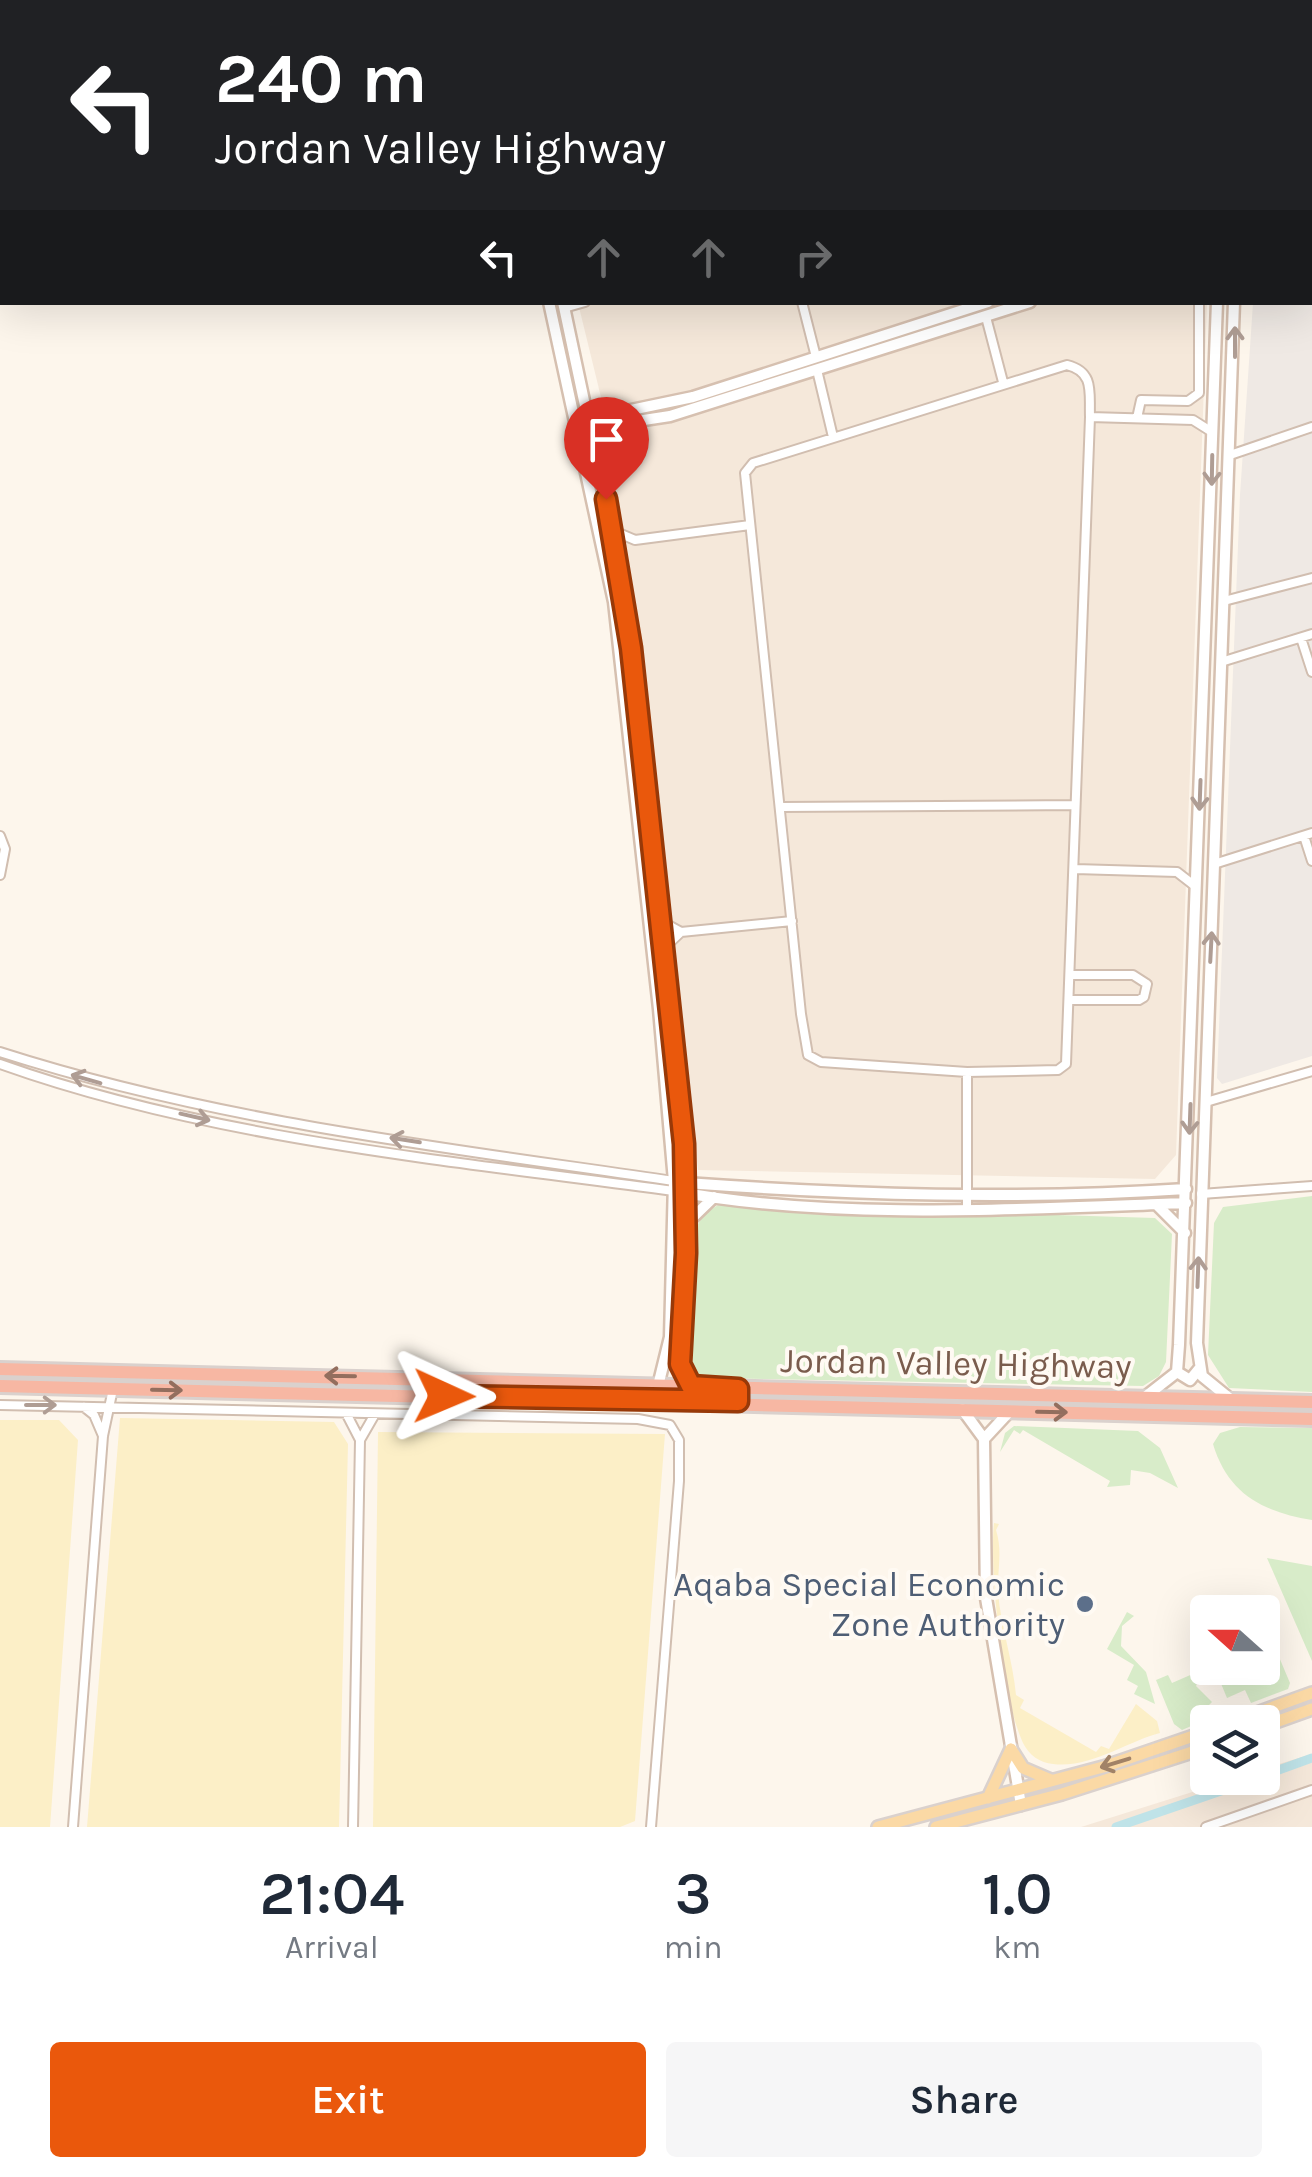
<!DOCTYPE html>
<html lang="en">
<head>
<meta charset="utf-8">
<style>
	:root { --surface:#fff; --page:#f6f6f7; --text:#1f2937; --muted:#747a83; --accent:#ea580c }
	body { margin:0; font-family:Karla,sans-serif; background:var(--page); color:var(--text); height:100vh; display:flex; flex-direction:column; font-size:38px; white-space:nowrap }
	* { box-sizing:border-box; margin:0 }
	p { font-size:32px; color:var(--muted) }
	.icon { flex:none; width:55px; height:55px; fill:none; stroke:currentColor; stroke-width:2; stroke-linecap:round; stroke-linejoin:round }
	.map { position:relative; height:1827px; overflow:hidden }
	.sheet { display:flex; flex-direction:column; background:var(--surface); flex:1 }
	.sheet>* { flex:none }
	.top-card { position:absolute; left:0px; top:0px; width:1312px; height:305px; box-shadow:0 10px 40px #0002; background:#202124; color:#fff; overflow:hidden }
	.needle { width:65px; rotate:291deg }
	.buttons { position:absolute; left:1190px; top:1595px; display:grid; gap:20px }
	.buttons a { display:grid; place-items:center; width:90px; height:90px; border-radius:10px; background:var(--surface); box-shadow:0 10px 40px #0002; font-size:50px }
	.pin { position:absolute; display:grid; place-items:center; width:85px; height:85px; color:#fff; margin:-102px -42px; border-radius:50% 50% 50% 0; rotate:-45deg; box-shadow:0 0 10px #0007 }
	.pin .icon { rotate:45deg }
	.me { position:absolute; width:110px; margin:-55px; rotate:91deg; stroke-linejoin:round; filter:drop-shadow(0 0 8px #0008) }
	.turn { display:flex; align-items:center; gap:35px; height:210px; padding:0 50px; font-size:45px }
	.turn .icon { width:130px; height:130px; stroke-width:2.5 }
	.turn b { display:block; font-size:70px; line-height:85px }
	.lanes { display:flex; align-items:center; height:95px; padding:0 50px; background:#0003; justify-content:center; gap:50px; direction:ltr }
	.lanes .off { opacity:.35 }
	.eta { display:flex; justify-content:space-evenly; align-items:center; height:170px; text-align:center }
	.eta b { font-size:60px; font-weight:600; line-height:70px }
	.primary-button { display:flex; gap:20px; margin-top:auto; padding:20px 50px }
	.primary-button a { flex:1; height:115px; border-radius:10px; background:var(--accent); color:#fff; font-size:40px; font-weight:600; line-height:115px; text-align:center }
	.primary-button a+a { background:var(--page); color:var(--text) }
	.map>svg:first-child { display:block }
	.residential { fill:#f5e8da }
	.industrial { fill:#efe9e4 }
	.green { fill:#d8ecc9 }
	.sand { fill:#fcefc7 }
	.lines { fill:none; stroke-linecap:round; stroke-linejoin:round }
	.canal { stroke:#bfe3e8; stroke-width:9 }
	.street-casing { stroke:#d1beb0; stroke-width:12 }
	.secondary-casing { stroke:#d6c0b0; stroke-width:15 }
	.primary-casing { stroke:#dad1cd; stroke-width:16 }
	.highway-casing { stroke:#dad1cd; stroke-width:18 }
	.street { stroke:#fff; stroke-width:8 }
	.secondary { stroke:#fff; stroke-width:10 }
	.primary { stroke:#fbd9a5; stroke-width:11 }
	.highway { stroke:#f7b7a3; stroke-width:12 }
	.oneway { stroke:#af9d94 }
	.oneway2 { stroke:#936e5e }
	.oneway3 { stroke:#a18267 }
	.route-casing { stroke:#983908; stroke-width:25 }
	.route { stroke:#ea580c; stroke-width:18 }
	.service-dot { fill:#5c6f8a; stroke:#fffaf3; stroke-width:4 }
	.labels { text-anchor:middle; stroke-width:8; stroke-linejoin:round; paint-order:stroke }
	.street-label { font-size:35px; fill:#7a5c4d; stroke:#fffaf3 }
	.service-label { font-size:35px; fill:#4e5e75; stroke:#fffaf3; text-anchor:end }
</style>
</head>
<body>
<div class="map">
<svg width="1312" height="1827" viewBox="0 0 1312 1827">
	<rect width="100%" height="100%" fill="#fdf6ec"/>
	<!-- residential -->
	<path class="residential" d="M506,0H1127L1128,2H507Z
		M578,303H1207L1176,1155L1155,1179L698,1170L609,430Z
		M1312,1754V1827H1081L1237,1778H1262L1263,1769Z"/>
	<!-- industrial -->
	<path class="industrial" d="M1312,220V1056L1222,1084L1217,1078L1240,495L1253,303L1310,302Z"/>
	<!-- green -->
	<path class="green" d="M1312,1196V1392L1229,1388L1208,1355L1214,1223L1223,1207Z
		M718,1205L1155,1218L1172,1234L1166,1362L1159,1376L1143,1386L707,1378L692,1372L695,1229L704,1214Z
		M1014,1426L1138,1431L1160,1448L1178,1488L1150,1473L1131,1470L1130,1485L1107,1487L1110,1481L1023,1430L1020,1434L1014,1430L1000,1452L1005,1433Z
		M1240,1427L1312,1428V1520C1263,1512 1228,1494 1213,1444L1220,1433Z
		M1267,1558L1312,1566V1661Z
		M1127,1612L1134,1616L1122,1626L1121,1646L1146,1672L1155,1704L1134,1694L1138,1686L1127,1680L1134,1665L1107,1649Z
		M1279,1657L1290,1683L1288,1689L1251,1703L1245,1690L1227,1698L1217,1674L1225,1671L1230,1679Z
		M1204,1669L1196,1686L1212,1702L1206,1708L1210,1718L1182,1730L1174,1724L1156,1680L1168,1675L1172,1683Z"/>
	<!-- sand -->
	<path class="sand" d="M120,1418L334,1422L348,1444L339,1827H87Z
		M0,1420H59L78,1440L50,1827H0Z
		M378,1432L665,1434L635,1821L620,1827H373Z
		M994,1523L999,1524L996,1530C1003,1552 997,1570 998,1593C1001,1627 1013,1661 1016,1695L1024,1700L1020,1708L1096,1752L1101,1746L1109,1749L1136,1704L1157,1721L1160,1733C1130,1740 1090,1769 1053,1764C1040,1763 1029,1755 1023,1743C1003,1701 989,1570 994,1523Z"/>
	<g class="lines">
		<!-- canal -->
		<path class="canal" d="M1262,1776L1312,1758
			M1116,1827L1259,1778"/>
		<defs>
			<path id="street" d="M761,0V2
				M1006,0V2
				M861,2L871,0
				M802,302L816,357
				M564,308L585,302
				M986,317L1003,382
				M1067,365C1095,372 1089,393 1090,417L1066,1064L1058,1070L967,1072L821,1062L808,1055L801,1014L745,473L753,463Z
				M817,370L833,437
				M1090,417L1193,420L1212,432
				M1137,418L1141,400L1188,401L1199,393V302
				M1230,455L1312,427
				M614,531L635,540L750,525
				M1224,601L1312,578
				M1301,638L1312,672
				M1221,662L1312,634
				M781,807L1075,805
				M0,836L5,849L0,875
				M1304,836L1312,861
				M1214,864L1312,833
				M1075,869L1177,872L1195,886
				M661,921L681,932L792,921
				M664,948L681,932
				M1070,1000H1139L1144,997L1147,984L1133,975H1071
				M0,1052C218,1122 449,1148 674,1181
				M0,1064C209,1139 454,1161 674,1191
				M967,1072V1209
				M1206,1102L1312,1071
				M1201,1194L1312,1186
				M0,1405L638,1419L670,1425L679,1440V1481L651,1827
				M84,1407L94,1415L103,1436
				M346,1413L360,1440L353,1827
				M360,1440L375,1414
				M73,1827L103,1436L113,1389
				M1206,1827L1312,1790"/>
			<path id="secondary" d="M483,0V2
				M496,0V2
				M1136,0L1137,2
				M1152,0V2
				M1310,202L1312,201
				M1310,212L1312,211
				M549,302L614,602L659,1009L674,1181L670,1337L658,1386
				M563,302L624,589L686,1183C854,1195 1018,1200 1186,1189
				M580,414L626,411L693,397L988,302
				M585,429L670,416L1030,302
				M598,459L616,426
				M686,1187L680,1365L691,1386
				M674,1191C832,1221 1025,1209 1186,1203
				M1157,1205L1185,1233
				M686,1224L714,1197
				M1177,1372L1190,1380L1199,1369
				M1145,1397L1177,1372L1179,1345L1217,302
				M1229,1398L1202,1376L1197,1343L1234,302
				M962,1409L984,1439L986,1598L1021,1805
				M984,1439L1010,1411"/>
			<path id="primary" d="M1232,1722L1312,1693
				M1262,1727L1312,1709
				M1011,1749L1023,1768L1051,1780
				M988,1798L1011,1749
				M878,1827L1103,1767L1208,1731
				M936,1827L1062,1794L1208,1747"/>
			<path id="highway" d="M0,1369L1312,1402
				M0,1386L1312,1419"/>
		</defs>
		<!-- street casing -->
		<use href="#street" class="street-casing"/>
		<!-- secondary casing -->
		<use href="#secondary" class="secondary-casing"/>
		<!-- primary casing -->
		<use href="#primary" class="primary-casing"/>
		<!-- highway casing -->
		<use href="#highway" class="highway-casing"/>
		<!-- street -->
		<use href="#street" class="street"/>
		<!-- secondary -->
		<use href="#secondary" class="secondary"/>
		<!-- primary -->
		<use href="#primary" class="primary"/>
		<!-- highway -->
		<use href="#highway" class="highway"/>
	</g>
	<!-- one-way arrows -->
	<defs><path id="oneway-shaft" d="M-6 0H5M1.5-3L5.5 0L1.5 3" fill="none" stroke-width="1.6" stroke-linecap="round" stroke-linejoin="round" transform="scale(2.5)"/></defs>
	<g class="oneway">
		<use href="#oneway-shaft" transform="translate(1235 342) rotate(-90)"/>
		<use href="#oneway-shaft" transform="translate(1212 470) rotate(91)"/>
		<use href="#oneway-shaft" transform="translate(1200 795) rotate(92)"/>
		<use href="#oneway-shaft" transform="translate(1211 947) rotate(-87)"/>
		<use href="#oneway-shaft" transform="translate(86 1079) rotate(-164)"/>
		<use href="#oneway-shaft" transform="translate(195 1117) rotate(13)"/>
		<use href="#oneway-shaft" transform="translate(1190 1119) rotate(92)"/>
		<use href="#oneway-shaft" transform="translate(405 1140) rotate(-171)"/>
		<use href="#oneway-shaft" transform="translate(1198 1272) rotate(-88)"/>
		<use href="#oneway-shaft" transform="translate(41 1405)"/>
	</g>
	<g class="oneway2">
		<use href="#oneway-shaft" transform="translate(340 1376) rotate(-179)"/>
		<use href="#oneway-shaft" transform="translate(167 1390) rotate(1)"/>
		<use href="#oneway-shaft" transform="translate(1052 1412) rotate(1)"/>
	</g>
	<use class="oneway3" href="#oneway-shaft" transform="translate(1115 1763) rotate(163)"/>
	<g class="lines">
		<defs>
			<path id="route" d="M444,1396L738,1401V1389L691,1386L680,1364L686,1253L684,1144L631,648L606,499"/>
		</defs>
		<!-- route casing -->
		<use href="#route" class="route-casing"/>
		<!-- route -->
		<use href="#route" class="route"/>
	</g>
	<!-- markers -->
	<circle class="service-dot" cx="1085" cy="1604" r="10"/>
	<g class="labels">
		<!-- street labels -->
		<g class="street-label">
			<text transform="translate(956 1363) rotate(1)" y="12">Jordan Valley Highway</text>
		</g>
		<!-- service labels -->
		<g class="service-label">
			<text x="1065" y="1596">Aqaba Special Economic<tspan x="1065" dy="40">Zone Authority</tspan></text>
		</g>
	</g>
</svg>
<div class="buttons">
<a><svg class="needle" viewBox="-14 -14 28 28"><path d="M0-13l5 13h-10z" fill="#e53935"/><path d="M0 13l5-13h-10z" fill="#747a83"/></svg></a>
<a><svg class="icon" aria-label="layers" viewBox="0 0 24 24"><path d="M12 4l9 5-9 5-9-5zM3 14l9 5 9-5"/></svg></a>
</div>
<div class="pin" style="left:606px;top:499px;background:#d93025"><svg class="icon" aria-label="arrive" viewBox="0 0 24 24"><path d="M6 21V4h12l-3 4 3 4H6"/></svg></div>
<svg class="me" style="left:444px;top:1396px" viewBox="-20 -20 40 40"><path d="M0-17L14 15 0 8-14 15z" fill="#ea580c" stroke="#fff" stroke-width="4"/></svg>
<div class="top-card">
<div class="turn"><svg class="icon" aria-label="left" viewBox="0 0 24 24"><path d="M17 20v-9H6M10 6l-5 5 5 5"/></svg><div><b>240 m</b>Jordan Valley Highway</div></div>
<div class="lanes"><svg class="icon" aria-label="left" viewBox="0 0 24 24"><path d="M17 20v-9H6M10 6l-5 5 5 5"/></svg><svg class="icon off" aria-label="ahead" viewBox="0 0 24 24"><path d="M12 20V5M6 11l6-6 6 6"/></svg><svg class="icon off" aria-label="ahead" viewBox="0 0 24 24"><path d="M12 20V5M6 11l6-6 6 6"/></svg><svg class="icon off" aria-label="right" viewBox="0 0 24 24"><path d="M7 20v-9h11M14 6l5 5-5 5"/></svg></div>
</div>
</div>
<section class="sheet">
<div class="eta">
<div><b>21:04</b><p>Arrival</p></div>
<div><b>3</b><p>min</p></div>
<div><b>1.0</b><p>km</p></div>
</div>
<div class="primary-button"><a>Exit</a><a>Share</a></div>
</section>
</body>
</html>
